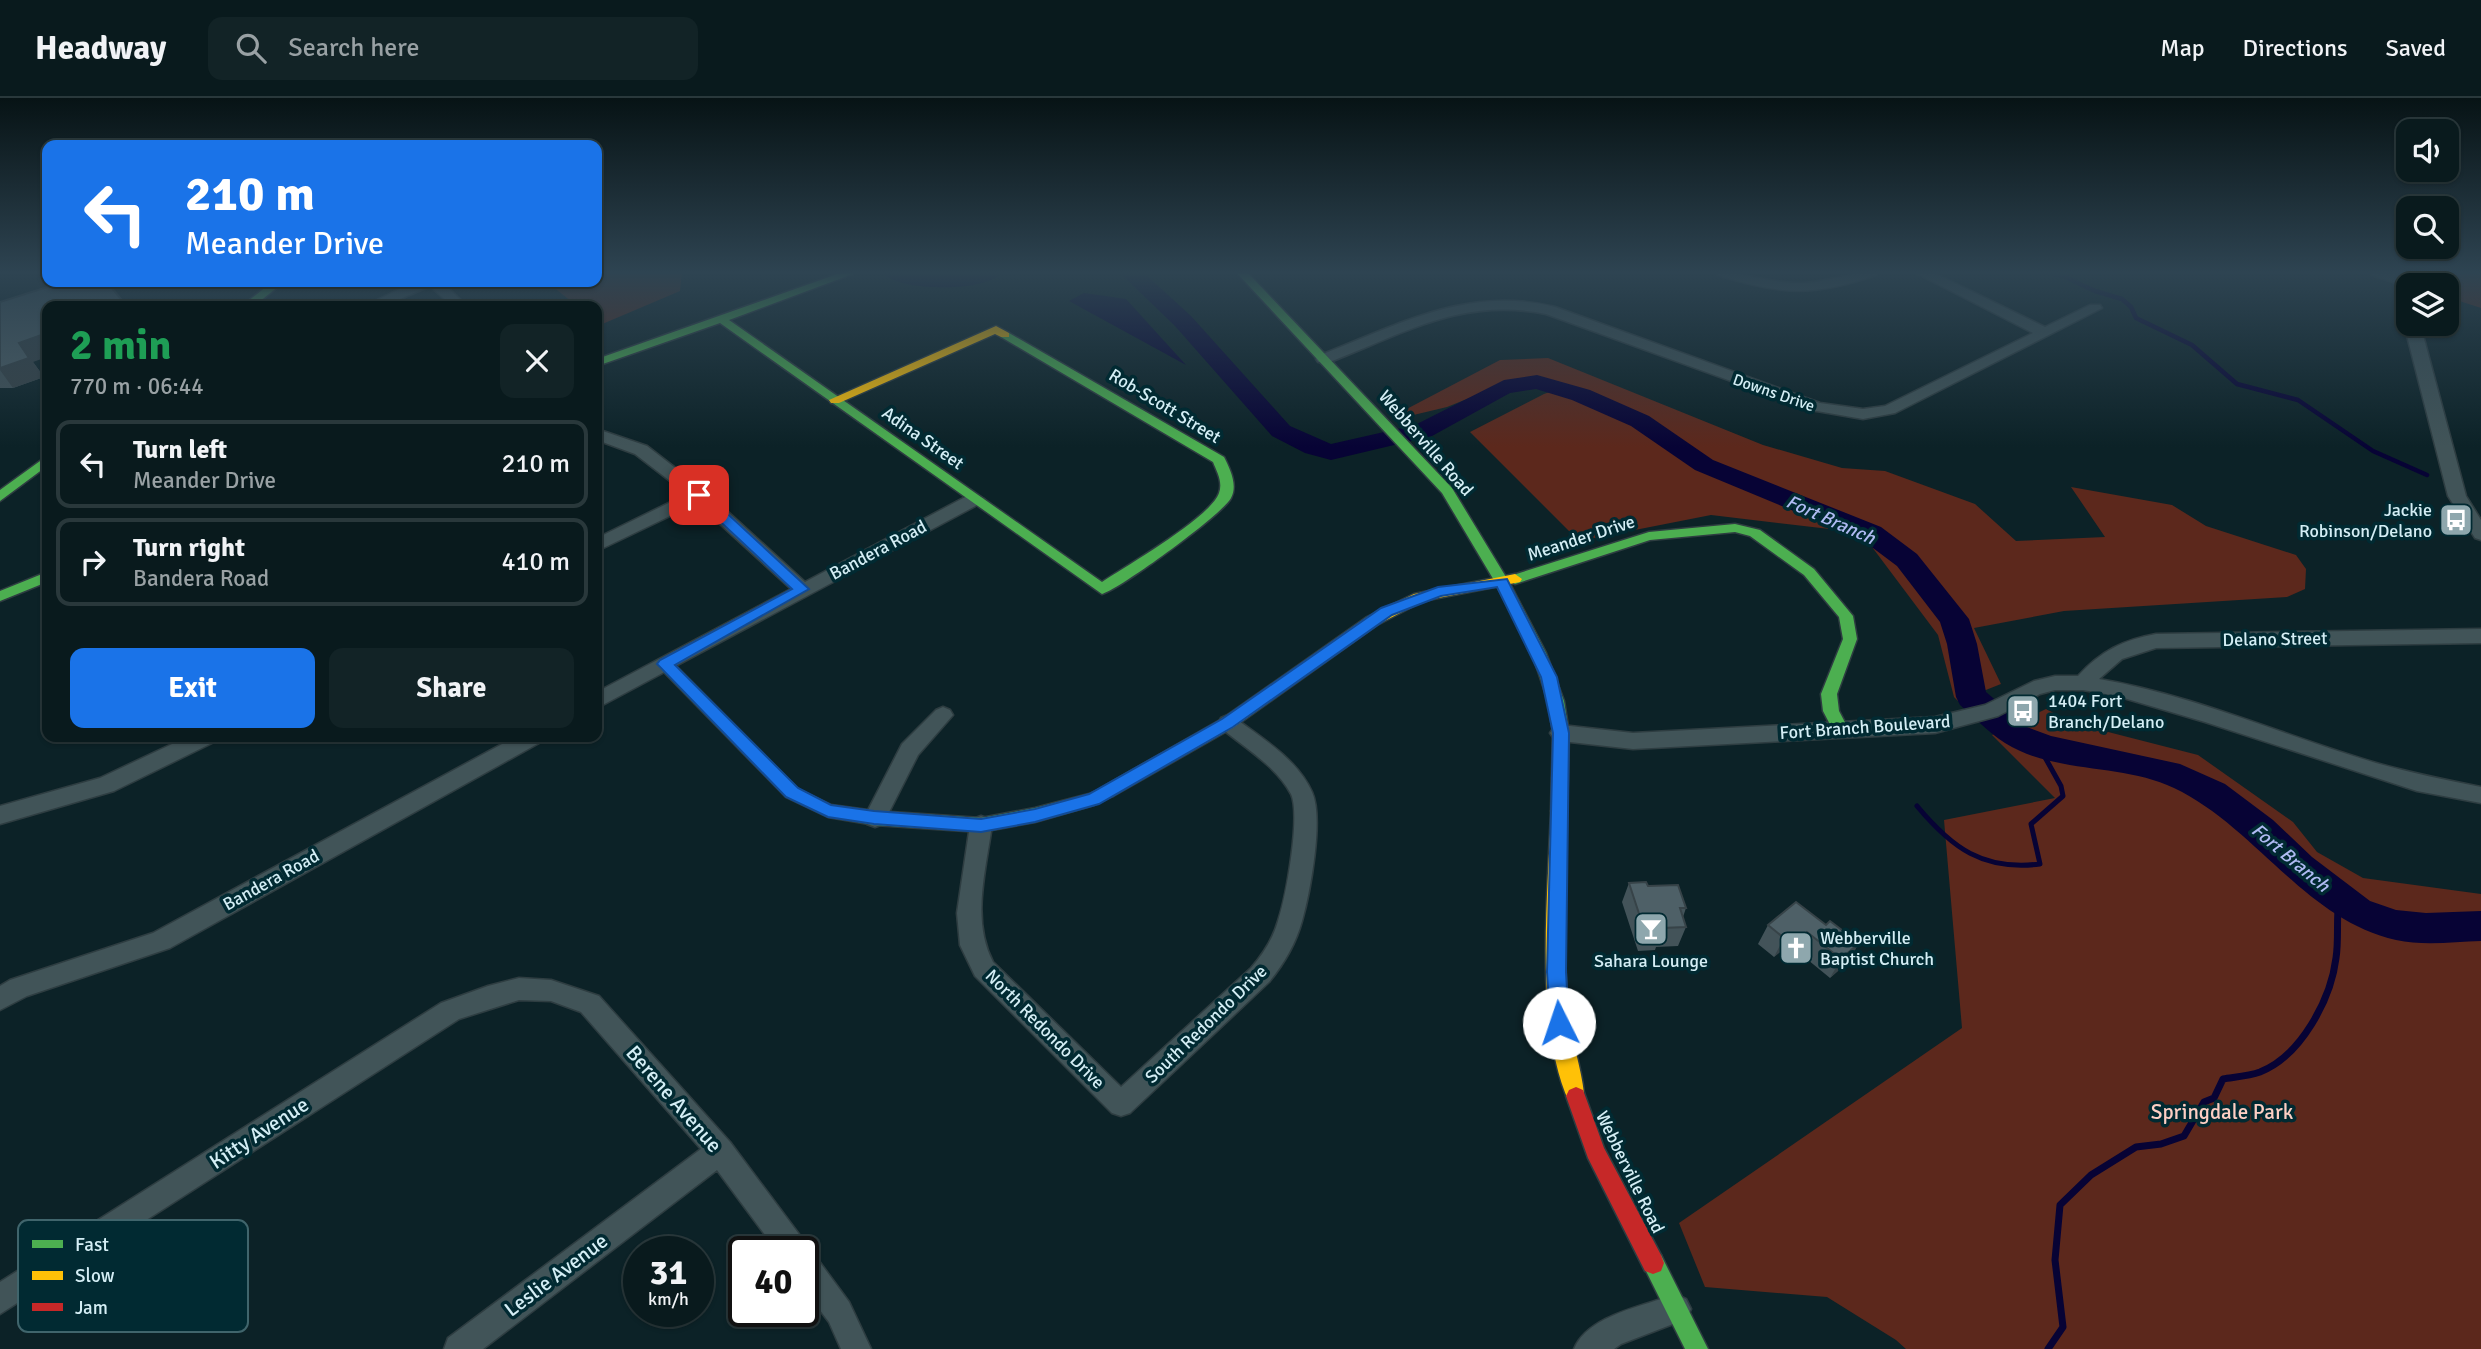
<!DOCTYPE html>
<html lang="en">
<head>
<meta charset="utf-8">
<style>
	:root { --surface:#091a1d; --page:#122326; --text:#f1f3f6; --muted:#99a1a4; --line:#29383b; --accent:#1a73e8 }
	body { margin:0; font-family:Signika,sans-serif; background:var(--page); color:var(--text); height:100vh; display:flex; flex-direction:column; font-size:26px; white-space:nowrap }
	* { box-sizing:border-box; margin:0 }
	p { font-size:23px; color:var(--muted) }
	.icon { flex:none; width:38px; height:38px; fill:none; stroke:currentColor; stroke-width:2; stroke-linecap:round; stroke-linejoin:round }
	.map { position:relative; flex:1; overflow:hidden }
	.panel { position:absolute; left:42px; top:203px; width:560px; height:441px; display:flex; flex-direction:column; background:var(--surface); border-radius:14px; box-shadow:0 2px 5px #0004,0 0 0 2px var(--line) }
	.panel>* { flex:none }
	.hud { position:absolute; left:42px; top:42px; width:560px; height:147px; border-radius:14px; box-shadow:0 2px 5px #0004,0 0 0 2px var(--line); background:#1a73e8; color:#fff; overflow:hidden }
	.tools { position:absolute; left:2396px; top:21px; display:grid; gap:14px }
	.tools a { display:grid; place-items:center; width:63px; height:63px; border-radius:14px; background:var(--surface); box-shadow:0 2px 5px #0004,0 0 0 2px var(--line); font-size:35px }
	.speed { position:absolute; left:623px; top:1138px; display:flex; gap:14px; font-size:35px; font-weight:700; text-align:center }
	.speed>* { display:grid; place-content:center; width:91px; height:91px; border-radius:50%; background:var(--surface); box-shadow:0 2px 5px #0004,0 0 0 2px var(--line); line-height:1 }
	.speed small { font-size:18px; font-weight:400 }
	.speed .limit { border:4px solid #111; border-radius:10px; background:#fff; color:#111 }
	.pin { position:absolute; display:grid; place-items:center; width:60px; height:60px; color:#fff; margin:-30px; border-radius:14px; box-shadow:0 4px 10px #0006 }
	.me { position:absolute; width:77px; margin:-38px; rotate:356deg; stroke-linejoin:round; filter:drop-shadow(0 0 5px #0008) }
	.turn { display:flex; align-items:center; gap:24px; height:147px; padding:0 28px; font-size:32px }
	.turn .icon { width:91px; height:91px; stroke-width:2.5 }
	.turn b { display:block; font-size:49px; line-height:60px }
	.round { display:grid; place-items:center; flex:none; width:74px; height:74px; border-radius:14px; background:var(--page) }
	.summary { display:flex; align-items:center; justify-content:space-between; height:119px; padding:0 28px }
	h1 { font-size:42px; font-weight:800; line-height:52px; color:#1e9e55 }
	.action { display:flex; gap:14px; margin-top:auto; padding:14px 28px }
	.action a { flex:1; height:80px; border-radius:14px; background:var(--accent); color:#fff; font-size:28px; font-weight:800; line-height:80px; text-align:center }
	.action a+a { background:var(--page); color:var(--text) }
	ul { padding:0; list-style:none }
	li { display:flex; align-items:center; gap:21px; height:88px; margin:0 14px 10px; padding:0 14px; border:4px solid var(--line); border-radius:14px }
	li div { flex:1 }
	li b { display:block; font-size:26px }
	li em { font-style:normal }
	header { display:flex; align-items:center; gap:42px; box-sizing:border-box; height:98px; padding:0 35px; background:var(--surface); border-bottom:2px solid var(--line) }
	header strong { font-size:33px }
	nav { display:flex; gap:38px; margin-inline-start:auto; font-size:24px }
	.search { width:490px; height:63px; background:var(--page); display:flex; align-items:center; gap:18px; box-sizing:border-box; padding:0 24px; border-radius:14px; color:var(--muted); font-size:26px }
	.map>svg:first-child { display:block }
	.green { fill:#5c281c }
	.water { fill:#070335 }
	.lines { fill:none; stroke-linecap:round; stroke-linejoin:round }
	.stream-far2 { stroke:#070335; stroke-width:4.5 }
	.stream-far1 { stroke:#070335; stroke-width:5 }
	.stream { stroke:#070335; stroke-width:7 }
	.river { fill:#070335; fill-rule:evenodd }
	.street-casing { stroke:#2e3d41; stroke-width:3 }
	.fast-casing { stroke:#2e3d41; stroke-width:3 }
	.slow-casing { stroke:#2e3d41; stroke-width:3 }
	.jam-casing { stroke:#2e3d41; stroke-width:3 }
	.street { fill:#415458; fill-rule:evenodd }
	.fast { fill:#4caf50; fill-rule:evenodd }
	.slow { fill:#ffc107; fill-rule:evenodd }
	.jam { fill:#c62828; fill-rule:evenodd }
	.wall { fill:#435359 }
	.shaded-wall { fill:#374348 }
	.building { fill:#4e6067; stroke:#374348; stroke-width:2 }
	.route { fill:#1a73e8; stroke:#114b97; stroke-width:2 }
	.labels { text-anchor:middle; stroke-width:7; stroke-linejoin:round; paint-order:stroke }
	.far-street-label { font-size:16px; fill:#d4eef5; stroke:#012a32 }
	.street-label { font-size:18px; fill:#d4eef5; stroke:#012a32 }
	.poi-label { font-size:18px; fill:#d4eef5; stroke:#012a32; text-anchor:start }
	.water-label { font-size:19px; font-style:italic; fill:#afbbf3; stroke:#012a32 }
	.near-street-label { font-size:21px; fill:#d4eef5; stroke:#012a32 }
	.near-park-label { font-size:21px; fill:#fdcfc4; stroke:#012a32 }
	.key { fill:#012a32; stroke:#40656c; stroke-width:2 }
	.key-label { font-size:19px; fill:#d4eef5 }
</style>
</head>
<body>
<header>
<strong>Headway</strong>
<div class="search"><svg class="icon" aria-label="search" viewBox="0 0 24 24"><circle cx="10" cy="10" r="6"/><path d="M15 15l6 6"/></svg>Search here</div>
<nav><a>Map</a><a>Directions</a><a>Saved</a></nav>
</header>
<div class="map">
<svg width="2481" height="1251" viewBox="0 0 2481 1251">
	<rect width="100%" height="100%" fill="#0c2227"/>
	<!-- green -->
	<path class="green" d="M597,174H682L680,193L600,227L597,225V208H577L547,184H597Z
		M2437,174H2481V210L2447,199L2446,187H2428Z
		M1548,260L1763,347L1842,370L1885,373L1975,406L2016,443L2105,439L2071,389L2172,407L2206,428L2296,457L2306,471L2305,491L2287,499L2064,513L1974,530L2001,586L1958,603L1954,599L1938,537L1869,445L1838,432L1711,417L1579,443L1470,334L1544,296L1566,288L1538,281L1504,286L1447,309L1405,319L1399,315L1500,262Z
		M2046,611L2073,625L2198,657L2293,724L2317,754L2363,780L2481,796V1251H1906L1896,1242L1827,1199L1705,1189L1679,1125L1962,930L1944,722L2055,700L1992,637Z"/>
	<!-- water -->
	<path class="water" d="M1084,195L1126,201L1186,267L1069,203Z"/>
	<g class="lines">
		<!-- stream-far2 -->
		<path class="stream-far2" d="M2044,174L2063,178L2095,193L2122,201L2131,209L2136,220L2192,247L2237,286L2298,302L2373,353L2427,377"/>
		<!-- stream-far1 -->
		<path class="stream-far1" d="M1917,708C1952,750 1983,773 2040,766L2031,726L2063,698L2061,688L2037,645
			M2339,803V799"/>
		<!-- stream -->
		<path class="stream" d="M2048,1251L2063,1229L2055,1162L2060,1107L2091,1077L2136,1049L2161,1046L2184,1038L2204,1004L2214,1000L2223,981C2235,979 2249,978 2260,974C2301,958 2331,901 2336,860C2339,841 2336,821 2339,801"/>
		<!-- river -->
		<path class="river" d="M882,174L942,177L1002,174C988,195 896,194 882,174Z
			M1119,174H1143L1191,218L1290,328L1331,346L1415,327L1504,282L1537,277L1590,292L1649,318L1713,362L1881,429L1917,456L1969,521L1977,546L1986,594L2027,629L2051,638L2180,666L2225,686L2273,722L2312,759L2370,803L2396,812L2426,815L2481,813V843C2453,844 2423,848 2396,842C2304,821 2256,729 2174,690C2122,665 2054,676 2005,645C1989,635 1974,619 1960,607L1956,599L1947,546L1940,524L1897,468L1861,441L1695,372L1631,328L1572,302L1536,291L1510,295L1432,338L1331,362L1305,355L1272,338L1175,228Z"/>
		<defs>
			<path id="street" d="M1716,174C1744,174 1769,185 1797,185C1825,186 1850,173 1878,174L1876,177C1813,199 1781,197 1718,177Z
				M1914,174H1932L2045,229L2090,207H2100L2102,210L1895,315L1863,321L1811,312L1546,216C1463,199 1405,235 1330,264H1318L1316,261L1318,258C1398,227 1468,187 1555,209L1820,305L1863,311L1885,308L2033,235Z
				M2370,174H2391L2402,178L2405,174H2419L2414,187H2408V217L2400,212L2399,186L2372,177Z
				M414,184H442L467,208H452L430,188L384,208H365Z
				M2408,222V226H2420L2466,398L2481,422V442L2475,440L2448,398L2404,226Z
				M597,331L647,348L705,393L805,484L969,397L975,396L984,401L981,405L597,610V594L791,491L697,405L597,453V440L687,396L635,356L597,342Z
				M2481,531V545L2156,550L2122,561L2099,581C2194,597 2284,638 2376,665C2411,675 2446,682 2481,689V705L2417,693L2205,624L2117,598L2083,592H2055L2040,596L1998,618L1935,635L1633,651L1561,643L1554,641L1550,635L1554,629L1561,627L1633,635L1935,619L1985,607L2034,583L2055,578H2078C2101,553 2123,542 2156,536Z
				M943,609L950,612L953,617L918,657L883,726L875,729L867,726L864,720L902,646L936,612Z
				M1228,617L1235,620C1263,641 1297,661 1312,694C1324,720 1310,795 1302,823C1296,845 1283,867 1269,884L1130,1015L1121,1018L1112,1015L975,878L960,847L957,815L970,727L973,721L981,718L989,721L992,727C986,772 971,822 993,864L1121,989L1251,870C1263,856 1273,841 1278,823C1286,799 1301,718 1291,696C1276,668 1245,650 1221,630L1218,625L1221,620Z
				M187,639H216L212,645L114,693L0,726V708L100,680Z
				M515,639H543L539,645L170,850L27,898L0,912V888L10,882L153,835Z
				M519,880L551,882L599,898L730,1044L804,1143L808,1153L813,1155L849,1204L871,1251H841L829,1224L803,1190V1153H777L717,1072L483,1251H444L448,1240L701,1051L581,914L551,903L519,902L459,921L0,1216V1184L441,905L488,888Z
				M1676,1196L1686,1201L1691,1211L1686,1221L1621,1246L1614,1251H1574C1588,1217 1644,1208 1676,1196Z"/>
			<path id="fast" d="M843,174H858L729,222L1102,484C1126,468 1211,419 1219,395C1223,384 1217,374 1213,364L1001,239V235H1009L1224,359C1230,371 1238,387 1231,400C1223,416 1120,491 1102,496L720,225L597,268V261Z
				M1236,174H1247L1452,390L1509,484L1546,555L1564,603L1569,635L1567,713L1565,718H1553L1551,713L1553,635L1548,603L1532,555L1495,484L1442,395Z
				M272,184H284L254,208H242Z
				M47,358V368L0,403V392Z
				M1735,426L1760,432L1814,471L1853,518L1857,541L1837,596L1839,613L1849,632L1847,636H1835L1823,613L1821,596L1843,541L1839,519L1804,477L1750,438L1735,434L1650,442L1515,486L1508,481L1510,478L1649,434Z
				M47,474V484L0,503V493Z
				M665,561L670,562L798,691L831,707L875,713L981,720L1035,710L1089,696L1107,688L1113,690L1115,694L1113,698L1094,707L1035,724L981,734L875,727L828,719L786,699L660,570L657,566L660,562Z
				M1653,1154L1661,1157L1708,1251H1685L1642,1165L1645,1157Z"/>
			<path id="slow" d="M996,228L1009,235V239H1001L995,236L839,305H831L829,302Z
				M1515,476L1522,481L1520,484L1423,503L1377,527L1234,629L1113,698H1101L1099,694L1101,690L1222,621L1367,519L1414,496Z
				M1559,707L1565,708L1567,713C1566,784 1561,856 1570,927C1572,943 1588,994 1583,1004L1576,1007L1569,1004C1534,927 1548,797 1551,713L1553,708Z"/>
			<path id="jam" d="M1576,989L1583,992L1604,1050L1661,1157L1664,1165L1661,1173L1653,1176L1645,1173L1588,1060L1566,998L1569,992Z"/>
		</defs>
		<!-- street casing -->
		<use href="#street" class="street-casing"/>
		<!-- fast casing -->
		<use href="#fast" class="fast-casing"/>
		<!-- slow casing -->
		<use href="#slow" class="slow-casing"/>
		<!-- jam casing -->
		<use href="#jam" class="jam-casing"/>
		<!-- street -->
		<use href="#street" class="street"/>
		<!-- fast -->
		<use href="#fast" class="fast"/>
		<!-- slow -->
		<use href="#slow" class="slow"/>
		<!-- jam -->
		<use href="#jam" class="jam"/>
	</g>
	<!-- wall -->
	<path class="wall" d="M0,204L33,264L44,279L13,290H0Z
		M1629,785L1648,788L1686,810L1683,819L1686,829L1678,848L1656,849L1655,852L1638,853L1622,804Z
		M1768,827H1826L1859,845L1848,864L1830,880L1797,853L1788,861L1780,854L1774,859L1758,846Z"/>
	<!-- shaded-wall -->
	<path class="shaded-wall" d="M47,235V259L33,264L44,279L13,290L0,272V270L19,245Z
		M1807,834L1797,853L1788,861L1798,842Z
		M1790,835L1780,854L1774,859L1784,840Z
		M1859,845L1848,864L1830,880L1841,861Z"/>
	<!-- building -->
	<path class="building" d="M63,184H107L125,206L119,208H47V235L19,245L29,260L0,270V204Z
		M1646,784L1648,788L1678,787L1686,810H1680L1686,829L1662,830L1663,833L1645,834L1629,785Z
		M1796,804L1826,827L1830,823L1859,845L1841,861L1807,834L1798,842L1790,835L1784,840L1768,827Z"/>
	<!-- sky -->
	<linearGradient id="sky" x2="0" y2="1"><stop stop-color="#071315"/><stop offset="0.5" stop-color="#2e4452"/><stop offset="1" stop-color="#2e4452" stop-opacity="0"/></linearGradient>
	<rect width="2481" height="349" fill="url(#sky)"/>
	<!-- route -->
	<path class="route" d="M699,393L704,394L809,491L675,567L798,690L831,707L874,713L981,721L1035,711L1089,696L1222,621L1381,510L1438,489L1507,481L1557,579L1569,635L1566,874L1569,925L1566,931L1559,934L1553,931L1550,925L1547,874L1553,635L1541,579L1497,489L1441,498L1392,517L1233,629L1099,706L1035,724L981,734L874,726L828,719L786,699L657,566L660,562L792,491L695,400L693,397Z"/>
	<!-- icons -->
	<defs>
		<symbol id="bus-square" viewBox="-11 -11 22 22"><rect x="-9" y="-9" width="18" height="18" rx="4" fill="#8ea7ad" stroke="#012a32"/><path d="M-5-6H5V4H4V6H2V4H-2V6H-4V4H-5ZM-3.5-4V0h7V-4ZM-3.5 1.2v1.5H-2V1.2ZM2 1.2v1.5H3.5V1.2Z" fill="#fff"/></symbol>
		<symbol id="bar-square" viewBox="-11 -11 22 22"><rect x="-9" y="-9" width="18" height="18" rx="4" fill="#8ea7ad" stroke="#012a32"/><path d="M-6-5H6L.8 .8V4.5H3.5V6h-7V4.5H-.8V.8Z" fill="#fff"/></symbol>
		<symbol id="church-square" viewBox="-11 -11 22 22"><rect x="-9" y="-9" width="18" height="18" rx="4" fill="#8ea7ad" stroke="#012a32"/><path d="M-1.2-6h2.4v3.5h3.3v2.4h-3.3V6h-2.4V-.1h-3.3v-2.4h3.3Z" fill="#fff"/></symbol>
	</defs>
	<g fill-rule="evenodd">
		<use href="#bus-square" x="2437" y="403" width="38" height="38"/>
		<use href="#bus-square" x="2004" y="594" width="38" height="38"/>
		<use href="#bar-square" x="1632" y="812" width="38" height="38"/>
		<use href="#church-square" x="1777" y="831" width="38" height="38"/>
	</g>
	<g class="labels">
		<!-- far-street labels -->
		<g class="far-street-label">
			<text transform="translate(1774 294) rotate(19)" y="6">Downs Drive</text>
		</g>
		<!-- street labels -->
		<g class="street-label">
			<text transform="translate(1165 308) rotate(31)" y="6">Rob-Scott Street</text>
			<text transform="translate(923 340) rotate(35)" y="6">Adina Street</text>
			<text transform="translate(1426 345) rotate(49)" y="6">Webberville Road</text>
			<text transform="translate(1581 440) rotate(-18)" y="6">Meander Drive</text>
			<text transform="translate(878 452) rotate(-28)" y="6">Bandera Road</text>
			<text transform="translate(2275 541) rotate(-1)" y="6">Delano Street</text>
			<text transform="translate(1865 629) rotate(-4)" y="6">Fort Branch Boulevard</text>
			<text transform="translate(271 782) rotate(-29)" y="6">Bandera Road</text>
			<text transform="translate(1206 926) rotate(-44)" y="6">South Redondo Drive</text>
			<text transform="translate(1045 931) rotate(45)" y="6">North Redondo Drive</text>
			<text transform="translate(1630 1074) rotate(64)" y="6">Webberville Road</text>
		</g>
		<!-- poi labels -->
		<g class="poi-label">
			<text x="2432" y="418" text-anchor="end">Jackie<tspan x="2432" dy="21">Robinson/Delano</tspan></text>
			<text x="2048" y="609">1404 Fort<tspan x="2048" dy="21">Branch/Delano</tspan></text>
			<text x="1820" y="846">Webberville<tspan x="1820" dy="21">Baptist Church</tspan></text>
			<text x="1651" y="869" text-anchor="middle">Sahara Lounge</text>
		</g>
		<!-- water labels -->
		<g class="water-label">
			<text transform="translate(1831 421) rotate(24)" y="7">Fort Branch</text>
			<text transform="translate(2291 759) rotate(40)" y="7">Fort Branch</text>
		</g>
		<!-- near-street labels -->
		<g class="near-street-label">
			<text transform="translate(674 1001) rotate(49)" y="7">Berene Avenue</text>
			<text transform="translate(259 1035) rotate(-33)" y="7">Kitty Avenue</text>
			<text transform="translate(556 1177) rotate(-37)" y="7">Leslie Avenue</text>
		</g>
		<!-- near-park labels -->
		<g class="near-park-label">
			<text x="2222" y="1021">Springdale Park</text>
		</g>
	</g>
	<!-- legend -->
	<rect x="18" y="1122" width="230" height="112" rx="10" class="key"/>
	<rect x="32" y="1142" width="31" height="8" fill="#4caf50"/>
	<rect x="32" y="1173" width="31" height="9" fill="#ffc107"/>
	<rect x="32" y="1205" width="31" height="8" fill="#c62828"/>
	<g class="key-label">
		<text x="75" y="1153">Fast</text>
		<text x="75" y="1184">Slow</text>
		<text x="75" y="1216">Jam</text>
	</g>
</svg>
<div class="tools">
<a><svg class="icon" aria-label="sound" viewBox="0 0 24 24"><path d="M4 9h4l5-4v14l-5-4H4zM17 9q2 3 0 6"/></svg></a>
<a><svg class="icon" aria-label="search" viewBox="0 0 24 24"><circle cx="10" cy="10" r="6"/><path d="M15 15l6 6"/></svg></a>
<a><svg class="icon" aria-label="layers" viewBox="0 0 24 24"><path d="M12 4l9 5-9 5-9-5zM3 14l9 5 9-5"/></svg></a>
</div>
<div class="speed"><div>31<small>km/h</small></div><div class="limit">40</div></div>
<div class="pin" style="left:699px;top:397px;background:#d93025"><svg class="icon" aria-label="arrive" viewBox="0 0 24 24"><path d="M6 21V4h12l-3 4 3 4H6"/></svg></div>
<svg class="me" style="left:1559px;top:925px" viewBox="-20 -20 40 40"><circle r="19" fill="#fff"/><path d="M0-13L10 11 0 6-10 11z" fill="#1a73e8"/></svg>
<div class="hud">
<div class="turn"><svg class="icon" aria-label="left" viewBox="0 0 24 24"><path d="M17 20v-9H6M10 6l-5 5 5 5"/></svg><div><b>210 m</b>Meander Drive</div></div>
</div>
<section class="panel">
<div class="summary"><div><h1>2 min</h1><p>770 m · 06:44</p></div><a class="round"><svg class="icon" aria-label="close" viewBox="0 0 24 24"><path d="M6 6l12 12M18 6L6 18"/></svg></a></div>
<ul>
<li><svg class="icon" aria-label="left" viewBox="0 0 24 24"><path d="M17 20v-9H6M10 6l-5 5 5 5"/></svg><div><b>Turn left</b><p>Meander Drive</p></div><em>210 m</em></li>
<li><svg class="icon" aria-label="right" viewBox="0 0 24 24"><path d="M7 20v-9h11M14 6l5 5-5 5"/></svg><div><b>Turn right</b><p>Bandera Road</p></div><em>410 m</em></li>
</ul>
<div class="action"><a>Exit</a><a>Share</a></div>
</section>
</div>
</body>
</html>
